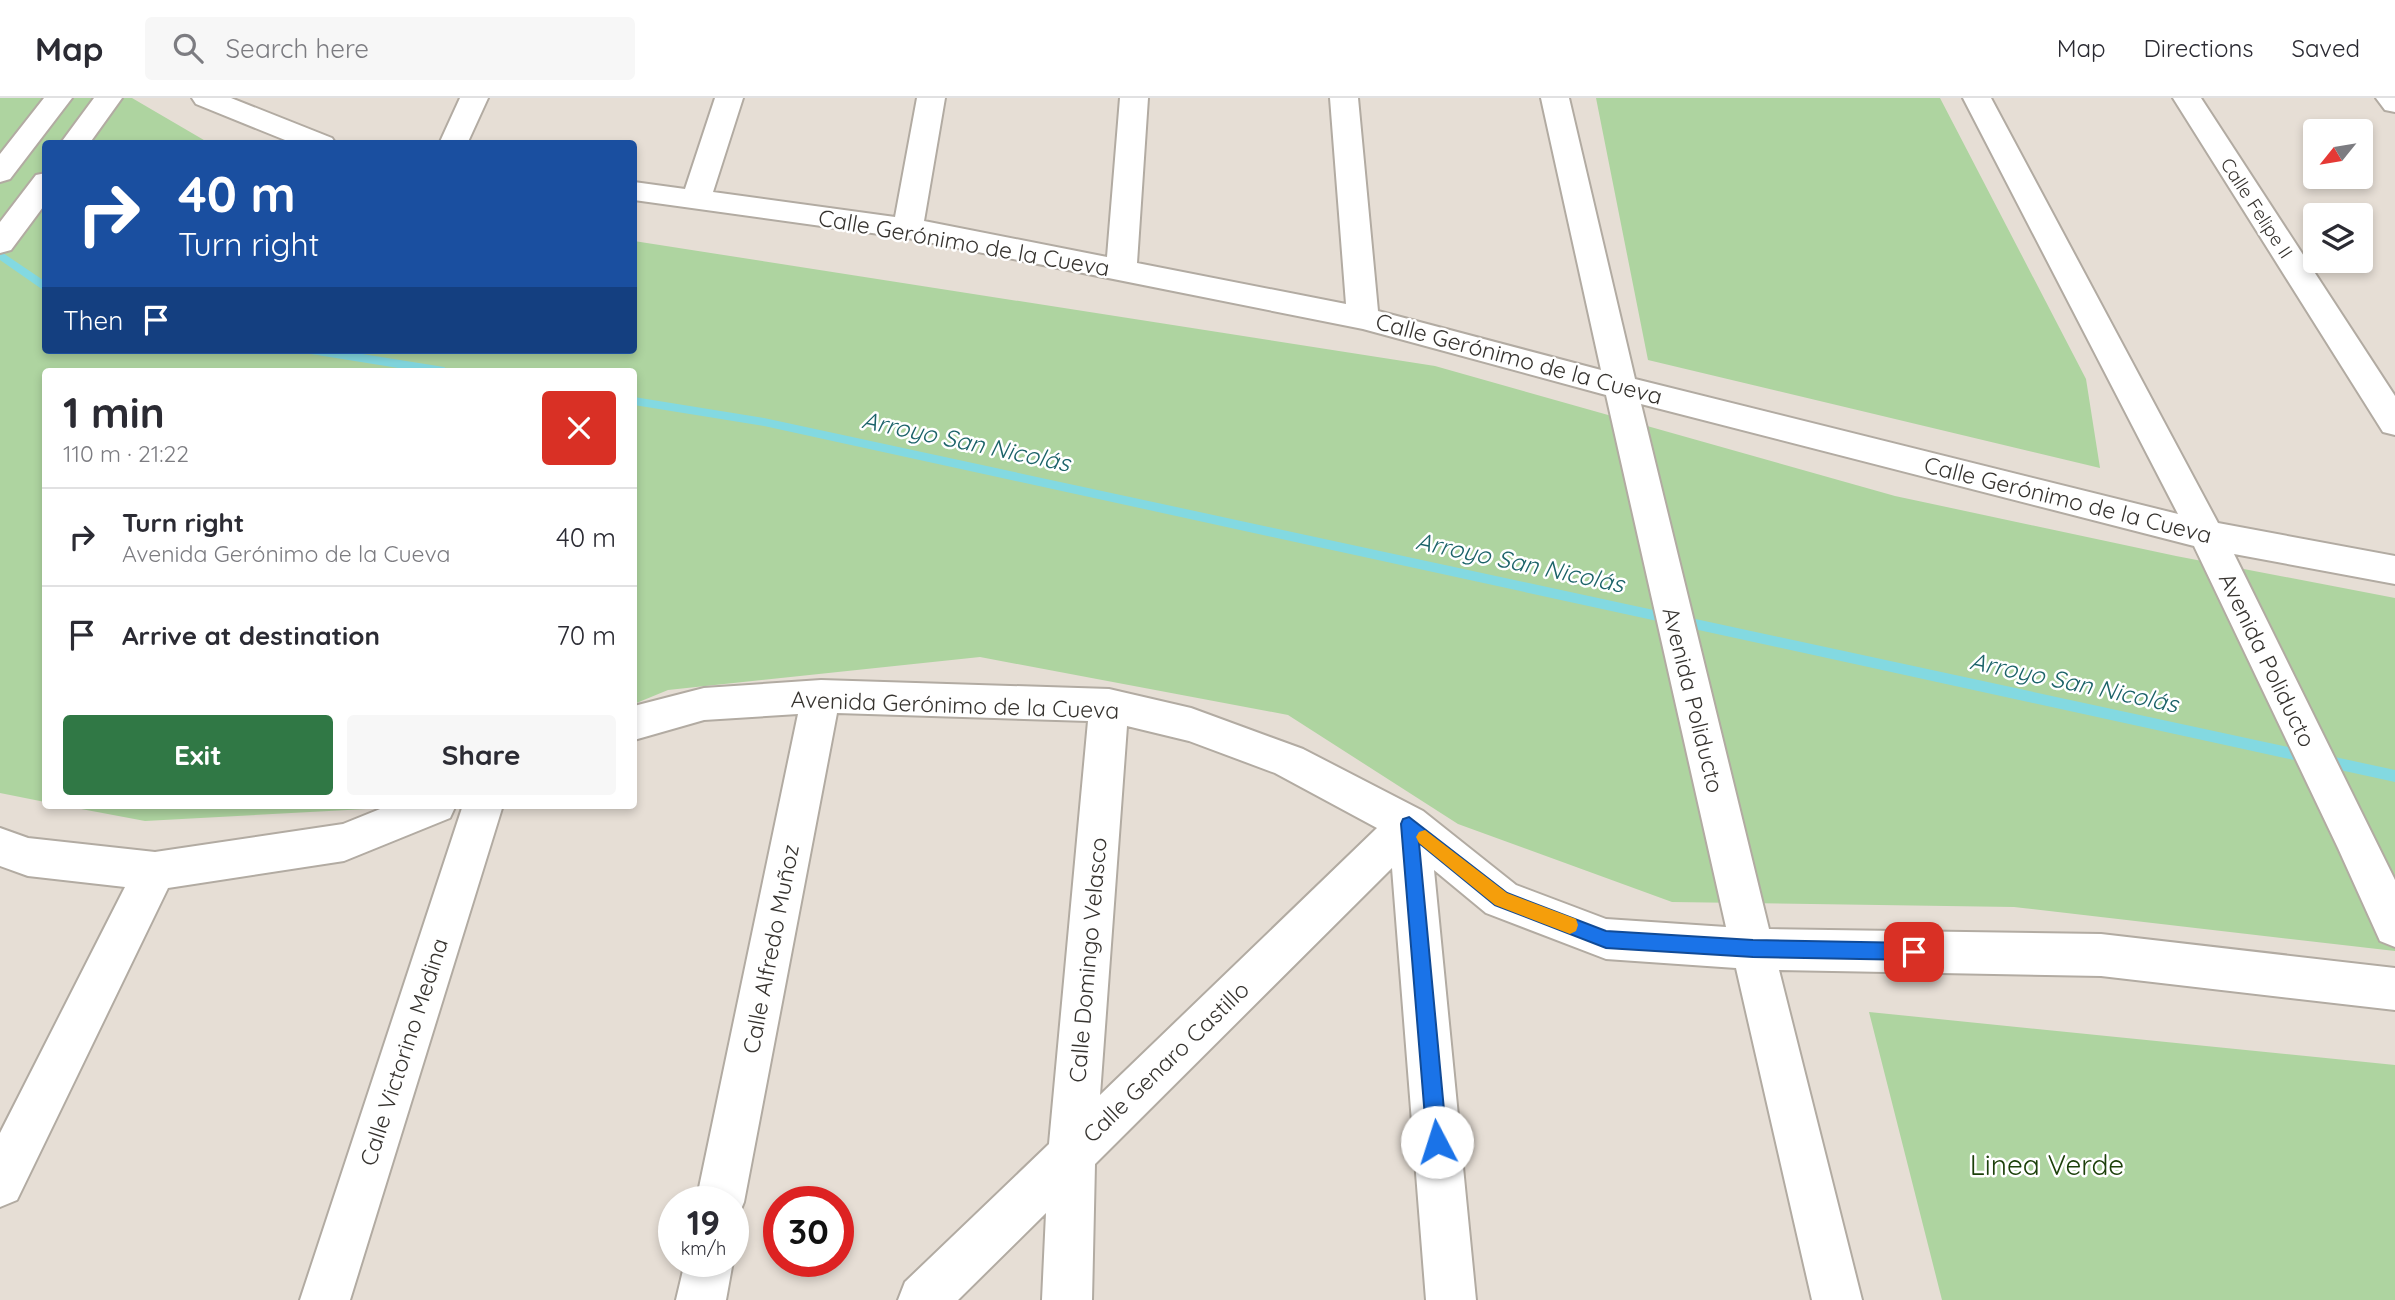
<!DOCTYPE html>
<html lang="en">
<head>
<meta charset="utf-8">
<style>
	:root { --surface:#fff; --page:#f7f7f7; --text:#2b2b33; --muted:#7c7c81; --line:#e1e1e2; --accent:#307845 }
	body { margin:0; font-family:Quicksand,sans-serif; background:var(--page); color:var(--text); height:100vh; display:flex; flex-direction:column; font-size:26px; white-space:nowrap }
	* { box-sizing:border-box; margin:0 }
	p { font-size:23px; color:var(--muted) }
	.icon { flex:none; width:38px; height:38px; fill:none; stroke:currentColor; stroke-width:2; stroke-linecap:round; stroke-linejoin:round }
	.map { position:relative; flex:1; overflow:hidden }
	.drawer { position:absolute; left:42px; top:270px; width:595px; height:441px; display:flex; flex-direction:column; background:var(--surface); border-radius:7px; box-shadow:0 4px 10px #0003 }
	.drawer>* { flex:none }
	.hud { position:absolute; left:42px; top:42px; width:595px; height:214px; border-radius:7px; box-shadow:0 4px 10px #0003; background:#1a4fa0; color:#fff; overflow:hidden }
	.needle { width:46px; rotate:240deg }
	.tools { position:absolute; left:2303px; top:21px; display:grid; gap:14px }
	.tools a { display:grid; place-items:center; width:70px; height:70px; border-radius:7px; background:var(--surface); box-shadow:0 4px 10px #0003; font-size:35px }
	.speed { position:absolute; left:658px; top:1088px; display:flex; gap:14px; font-size:35px; font-weight:700; text-align:center }
	.speed>* { display:grid; place-content:center; width:91px; height:91px; border-radius:50%; background:var(--surface); box-shadow:0 4px 10px #0003; line-height:1 }
	.speed small { font-size:18px; font-weight:400 }
	.speed .limit { border:10px solid #d22; background:#fff; color:#111 }
	.pin { position:absolute; display:grid; place-items:center; width:60px; height:60px; color:#fff; margin:-30px; border-radius:14px; box-shadow:0 4px 10px #0006 }
	.me { position:absolute; width:77px; margin:-38px; rotate:355deg; stroke-linejoin:round; filter:drop-shadow(0 0 5px #0008) }
	.turn { display:flex; align-items:center; gap:24px; height:147px; padding:0 21px; font-size:32px }
	.turn .icon { width:91px; height:91px; stroke-width:2.5 }
	.turn b { display:block; font-size:49px; line-height:60px }
	.then { display:flex; align-items:center; height:66px; padding:0 21px; background:#0003; gap:14px; font-size:26px }
	.round { display:grid; place-items:center; flex:none; width:74px; height:74px; border-radius:7px; background:var(--page) }
	.head { display:flex; align-items:center; justify-content:space-between; height:119px; padding:0 21px }
	h1 { font-size:42px; font-weight:700; line-height:52px }
	.action { display:flex; gap:14px; margin-top:auto; padding:14px 21px }
	.action a { flex:1; height:80px; border-radius:7px; background:var(--accent); color:#fff; font-size:28px; font-weight:700; line-height:80px; text-align:center }
	.action a+a { background:var(--page); color:var(--text) }
	ul { padding:0; list-style:none }
	li { display:flex; align-items:center; gap:21px; height:98px; padding:0 21px; border-top:2px solid var(--line) }
	li div { flex:1 }
	li b { display:block; font-size:26px }
	li em { font-style:normal }
	header { display:flex; align-items:center; gap:42px; box-sizing:border-box; height:98px; padding:0 35px; background:var(--surface); border-bottom:2px solid var(--line) }
	header strong { font-size:33px }
	nav { display:flex; gap:38px; margin-inline-start:auto; font-size:24px }
	.search { width:490px; height:63px; background:var(--page); display:flex; align-items:center; gap:18px; box-sizing:border-box; padding:0 24px; border-radius:7px; color:var(--muted); font-size:26px }
	.map>svg:first-child { display:block }
	.green { fill:#aed4a0 }
	.lines { fill:none; stroke-linecap:round; stroke-linejoin:round }
	.stream { fill:#83d9e1; fill-rule:evenodd }
	.minor-casing { stroke:#b2aba2; stroke-width:4 }
	.minor { fill:#fff; fill-rule:evenodd }
	.route { fill:#1a73e8; stroke:#114b97; stroke-width:2 }
	.slow { fill:#f59e0b }
	.labels { text-anchor:middle; stroke-width:5; stroke-linejoin:round; paint-order:stroke }
	.far-street-label { font-size:19px; fill:#36332f; stroke:#fff }
	.street-label { font-size:23px; fill:#36332f; stroke:#fff }
	.water-label { font-size:24px; font-style:italic; fill:#1c6369; stroke:#fff }
	.near-park-label { font-size:28px; fill:#1c400a; stroke:#fff }
</style>
</head>
<body>
<header>
<strong>Map</strong>
<div class="search"><svg class="icon" aria-label="search" viewBox="0 0 24 24"><circle cx="10" cy="10" r="6"/><path d="M15 15l6 6"/></svg>Search here</div>
<nav><a>Map</a><a>Directions</a><a>Saved</a></nav>
</header>
<div class="map">
<svg width="2395" height="1202" viewBox="0 0 2395 1202">
	<rect width="100%" height="100%" fill="#e6ded5"/>
	<!-- green -->
	<path class="green" d="M0,0H132L209,45L46,46V252H634V143L1435,268L1895,398L2176,458L2395,500V853L2014,809L1672,804L1458,726L1288,617L980,559L668,592L634,606V273H46L45,704L0,695Z
		M1596,0H1940L2086,281L2100,370L1648,262Z
		M60,707H393L385,710L145,723Z
		M1869,914L2395,967V1202H1942Z"/>
	<g class="lines">
		<!-- stream -->
		<path class="stream" d="M0,153L46,184V194L0,162Z
			M305,252H337L444,269L450,273H417L311,256Z
			M634,299L764,320L2395,672V684L764,328L634,307Z"/>
		<defs>
			<path id="minor" d="M44,0H72L10,81L0,84V56Z
				M94,0H122L89,46H60Z
				M192,0H231L332,40L336,46H295L196,6Z
				M460,0H488L467,46H439Z
				M715,0H743L713,94L895,119L917,0H945L924,123L1107,159L1120,0H1148L1137,165L1346,206L1330,0H1358L1378,213L1601,272L1541,0H1569L1635,281L2178,416L1963,0H1991L2218,425L2395,458V486L2234,456L2395,782V849L2380,843L2338,750L2194,448L1641,306L1769,831L2101,836L2395,870V912L2101,878L1779,872L1862,1202H1812L1736,870L1606,861L1486,815L1434,772L1476,1202H1426L1392,770L1095,1066L1092,1202H1042L1046,1115L958,1202H898L905,1184L1049,1046L1088,623L837,615L744,1104L737,1121L733,1122V1104H696L798,616L704,622L634,642V608L704,590L821,582L1109,591L1191,610L1303,651L1423,713L1516,787L1606,821L1726,829L1606,297L1363,231L908,140L634,102V84L685,91ZM1127,628L1189,643L1275,675L1377,730L1100,997Z
				M2173,0H2201L2395,298V337L2383,334Z
				M2376,0H2395V14L2385,12Z
				M46,75V105L11,152L0,155V124L36,77Z
				M390,707H456L450,720L344,763L168,790L17,1102L0,1109V1035L125,789L28,778L0,768V730L28,740L155,754L343,726Z
				M463,707H503L350,1202H300Z
				M685,1164L733,1163L726,1202H676Z"/>
		</defs>
		<!-- minor casing -->
		<use href="#minor" class="minor-casing"/>
		<!-- minor -->
		<use href="#minor" class="minor"/>
	</g>
	<!-- route -->
	<path class="route" d="M1409,719L1507,795L1606,833L1753,842L1914,845L1920,848L1923,854L1920,860L1914,862L1753,859L1606,850L1495,807L1419,745L1447,1044L1444,1050L1437,1053L1430,1050L1427,1044L1401,726L1403,721Z"/>
	<!-- slow -->
	<path class="slow" d="M1425,732L1507,795L1576,821L1578,827L1576,833L1570,836L1495,807L1419,745L1416,739L1419,734Z"/>
	<g class="labels">
		<!-- far-street labels -->
		<g class="far-street-label">
			<text transform="translate(2257 110) rotate(57)" y="7">Calle Felipe II</text>
		</g>
		<!-- street labels -->
		<g class="street-label">
			<text transform="translate(964 145) rotate(10)" y="8">Calle Gerónimo de la Cueva</text>
			<text transform="translate(1519 261) rotate(15)" y="8">Calle Gerónimo de la Cueva</text>
			<text transform="translate(2068 402) rotate(14)" y="8">Calle Gerónimo de la Cueva</text>
			<text transform="translate(2267 562) rotate(64)" y="8">Avenida Poliducto</text>
			<text transform="translate(1693 602) rotate(76)" y="8">Avenida Poliducto</text>
			<text transform="translate(955 607) rotate(2)" y="8">Avenida Gerónimo de la Cueva</text>
			<text transform="translate(771 851) rotate(-79)" y="8">Calle Alfredo Muñoz</text>
			<text transform="translate(1088 862) rotate(-85)" y="8">Calle Domingo Velasco</text>
			<text transform="translate(404 954) rotate(-72)" y="8">Calle Victorino Medina</text>
			<text transform="translate(1166 964) rotate(-44)" y="8">Calle Genaro Castillo</text>
		</g>
		<!-- water labels -->
		<g class="water-label">
			<text transform="translate(966 344) rotate(12)" y="8">Arroyo San Nicolás</text>
			<text transform="translate(1520 465) rotate(12)" y="8">Arroyo San Nicolás</text>
			<text transform="translate(2074 585) rotate(12)" y="8">Arroyo San Nicolás</text>
		</g>
		<!-- near-park labels -->
		<g class="near-park-label">
			<text x="2047" y="1077">Linea Verde</text>
		</g>
	</g>
</svg>
<div class="tools">
<a><svg class="needle" viewBox="-14 -14 28 28"><path d="M0-13l5 13h-10z" fill="#e53935"/><path d="M0 13l5-13h-10z" fill="#7c7c81"/></svg></a>
<a><svg class="icon" aria-label="layers" viewBox="0 0 24 24"><path d="M12 4l9 5-9 5-9-5zM3 14l9 5 9-5"/></svg></a>
</div>
<div class="speed"><div>19<small>km/h</small></div><div class="limit">30</div></div>
<div class="pin" style="left:1914px;top:854px;background:#d93025"><svg class="icon" aria-label="arrive" viewBox="0 0 24 24"><path d="M6 21V4h12l-3 4 3 4H6"/></svg></div>
<svg class="me" style="left:1437px;top:1044px" viewBox="-20 -20 40 40"><circle r="19" fill="#fff"/><path d="M0-13L10 11 0 6-10 11z" fill="#1a73e8"/></svg>
<div class="hud">
<div class="turn"><svg class="icon" aria-label="right" viewBox="0 0 24 24"><path d="M7 20v-9h11M14 6l5 5-5 5"/></svg><div><b>40 m</b>Turn right</div></div>
<div class="then">Then<svg class="icon" aria-label="arrive" viewBox="0 0 24 24"><path d="M6 21V4h12l-3 4 3 4H6"/></svg></div>
</div>
<section class="drawer">
<div class="head"><div><h1>1 min</h1><p>110 m · 21:22</p></div><a class="round" style="background:#d93025;color:#fff"><svg class="icon" aria-label="close" viewBox="0 0 24 24"><path d="M6 6l12 12M18 6L6 18"/></svg></a></div>
<ul>
<li><svg class="icon" aria-label="right" viewBox="0 0 24 24"><path d="M7 20v-9h11M14 6l5 5-5 5"/></svg><div><b>Turn right</b><p>Avenida Gerónimo de la Cueva</p></div><em>40 m</em></li>
<li><svg class="icon" aria-label="arrive" viewBox="0 0 24 24"><path d="M6 21V4h12l-3 4 3 4H6"/></svg><div><b>Arrive at destination</b></div><em>70 m</em></li>
</ul>
<div class="action"><a>Exit</a><a>Share</a></div>
</section>
</div>
</body>
</html>
